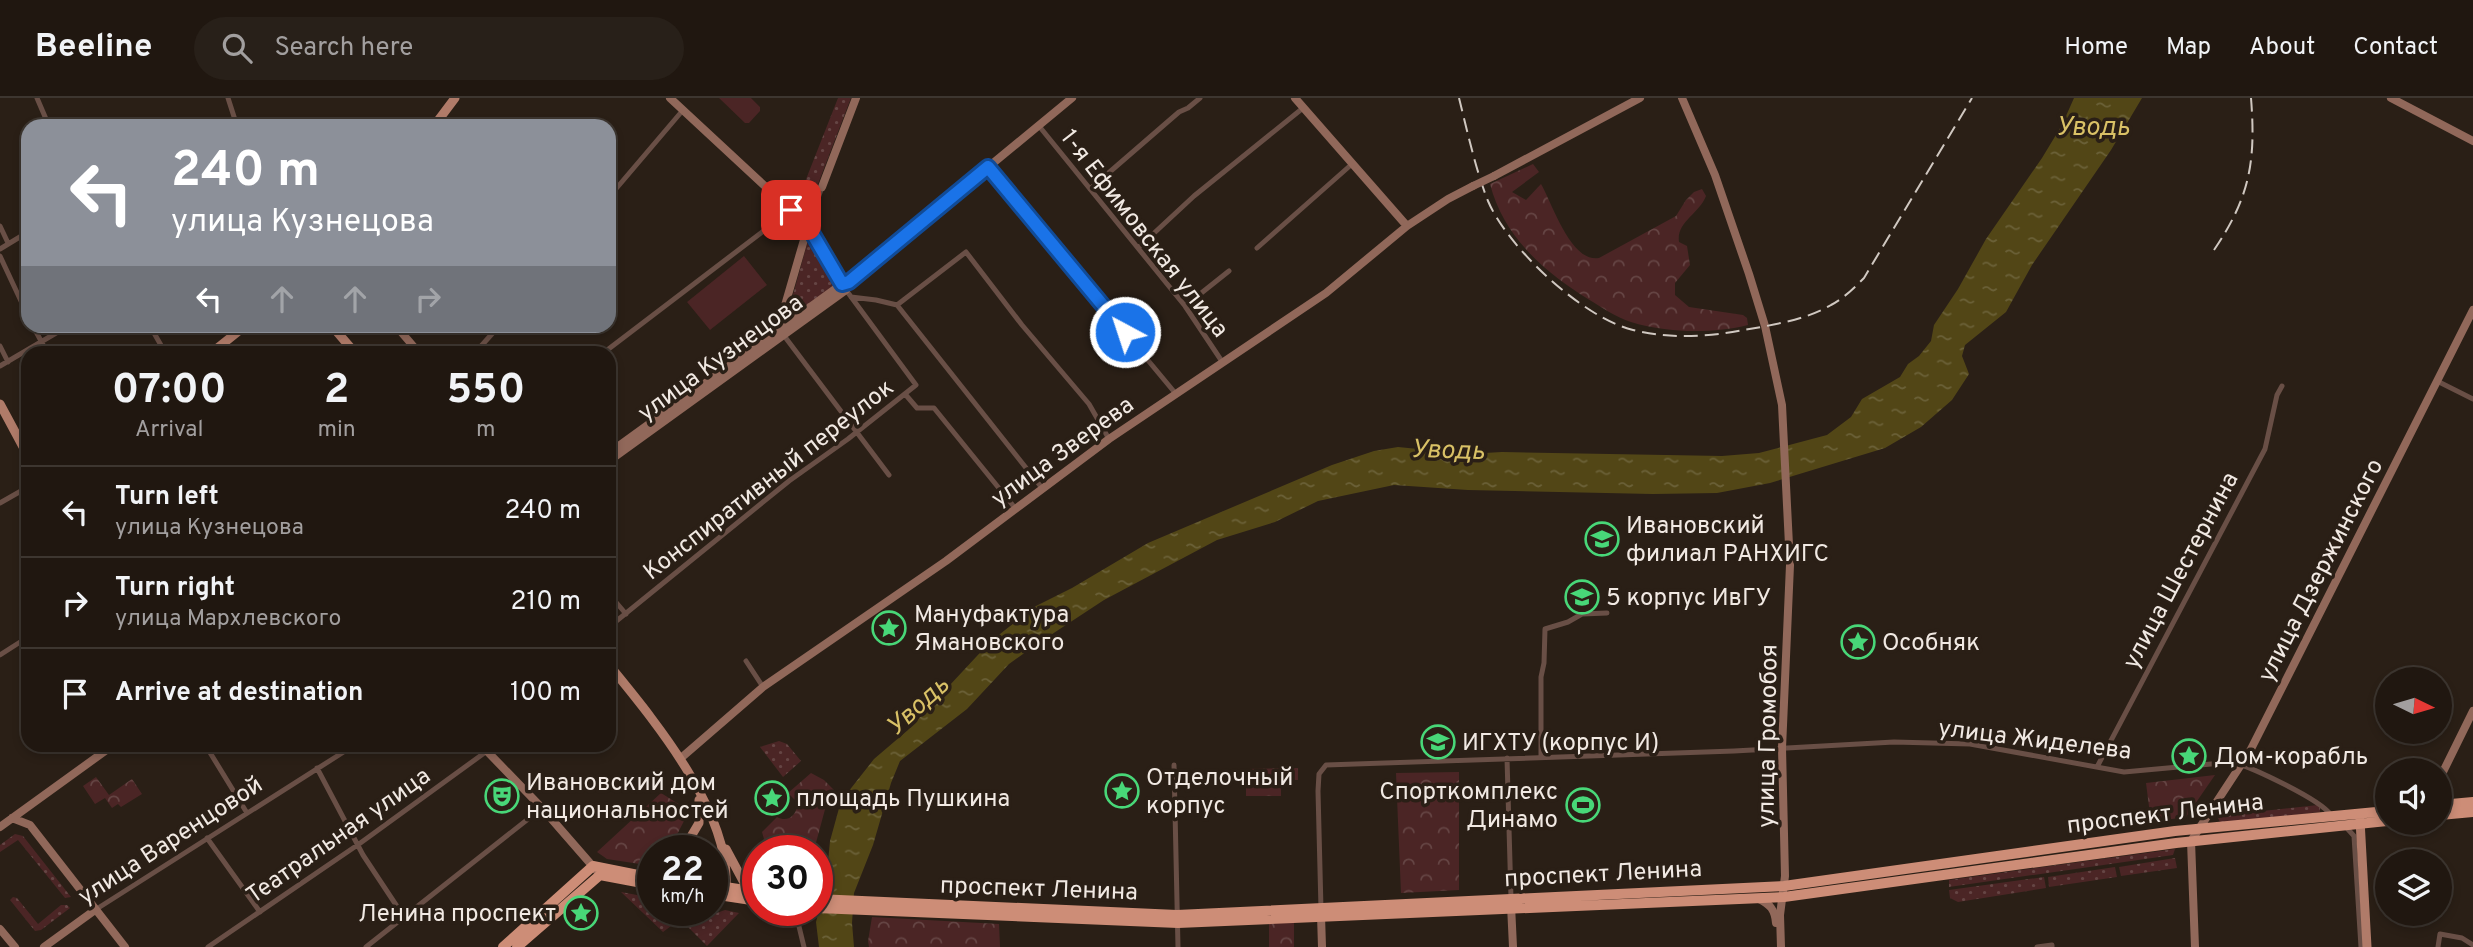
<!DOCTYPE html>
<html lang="en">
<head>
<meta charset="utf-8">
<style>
	:root { --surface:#201710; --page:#282019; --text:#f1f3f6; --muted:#a29f9f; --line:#3d3630 }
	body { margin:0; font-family:Overpass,sans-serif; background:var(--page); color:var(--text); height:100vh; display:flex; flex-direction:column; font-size:26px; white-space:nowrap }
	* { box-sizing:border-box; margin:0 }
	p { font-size:23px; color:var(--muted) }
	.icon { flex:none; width:38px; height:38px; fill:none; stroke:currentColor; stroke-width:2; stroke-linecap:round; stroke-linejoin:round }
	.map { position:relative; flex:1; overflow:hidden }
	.sheet { position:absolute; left:21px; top:248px; width:595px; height:406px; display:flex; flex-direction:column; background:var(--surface); border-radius:21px; box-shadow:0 4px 10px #0003,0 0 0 2px var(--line) }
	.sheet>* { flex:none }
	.hud { position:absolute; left:21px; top:21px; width:595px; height:214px; border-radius:21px; box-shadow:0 4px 10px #0003,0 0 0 2px var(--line); background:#8c9099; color:#fff; overflow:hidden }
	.needle { width:46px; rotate:95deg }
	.fabs { position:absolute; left:2375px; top:569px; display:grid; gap:14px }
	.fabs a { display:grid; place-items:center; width:77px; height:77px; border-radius:50%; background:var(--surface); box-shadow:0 4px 10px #0003,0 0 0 2px var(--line); font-size:35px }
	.speed { position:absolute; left:637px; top:737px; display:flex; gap:14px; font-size:35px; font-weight:700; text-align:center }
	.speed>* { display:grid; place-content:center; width:91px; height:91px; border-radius:50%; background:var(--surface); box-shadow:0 4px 10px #0003,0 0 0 2px var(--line); line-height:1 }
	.speed small { font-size:18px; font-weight:400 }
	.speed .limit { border:10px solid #d22; background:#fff; color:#111 }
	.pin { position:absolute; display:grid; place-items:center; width:60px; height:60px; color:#fff; margin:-30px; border-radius:14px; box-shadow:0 4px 10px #0006 }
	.me { position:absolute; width:77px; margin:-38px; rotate:320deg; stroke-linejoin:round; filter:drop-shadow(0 0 5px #0008) }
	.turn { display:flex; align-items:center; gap:24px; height:147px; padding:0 35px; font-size:32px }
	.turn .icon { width:91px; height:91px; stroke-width:2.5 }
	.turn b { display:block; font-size:49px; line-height:60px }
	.lanes { display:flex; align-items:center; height:66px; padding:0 35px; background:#0003; justify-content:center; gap:35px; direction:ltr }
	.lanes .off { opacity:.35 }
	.eta { display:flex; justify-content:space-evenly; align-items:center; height:119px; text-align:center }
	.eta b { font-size:42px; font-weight:700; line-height:49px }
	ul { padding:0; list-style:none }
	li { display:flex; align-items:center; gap:21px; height:91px; padding:0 35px; border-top:2px solid var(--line) }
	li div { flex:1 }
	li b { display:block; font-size:26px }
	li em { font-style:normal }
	header { display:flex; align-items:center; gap:42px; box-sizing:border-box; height:98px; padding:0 35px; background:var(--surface); border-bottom:2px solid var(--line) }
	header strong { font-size:33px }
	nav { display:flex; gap:38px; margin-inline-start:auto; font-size:24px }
	.search { width:490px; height:63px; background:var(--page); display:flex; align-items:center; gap:18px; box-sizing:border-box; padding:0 24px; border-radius:38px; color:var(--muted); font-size:26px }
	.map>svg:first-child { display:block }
	.grass { fill:url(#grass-dots) }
	.forest { fill:url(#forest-crowns) }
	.garden { fill:#4b2525 }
	.water { fill:url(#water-ripples) }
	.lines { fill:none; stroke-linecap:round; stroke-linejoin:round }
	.street { stroke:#694f46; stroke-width:5 }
	.secondary { stroke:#91685a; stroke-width:8 }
	.primary { stroke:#b07b69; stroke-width:9 }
	.highway { stroke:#cd8d77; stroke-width:10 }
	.rail { stroke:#d0c8c1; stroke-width:2; stroke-dasharray:14 7; stroke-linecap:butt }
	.secondary-bridge { stroke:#91685a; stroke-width:8 }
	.route-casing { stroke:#114b97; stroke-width:18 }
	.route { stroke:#1a73e8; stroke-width:12 }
	.labels { text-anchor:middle; stroke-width:7; stroke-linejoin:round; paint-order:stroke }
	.street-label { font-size:24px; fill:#f1e9e3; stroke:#2a1f16 }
	.poi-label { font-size:24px; fill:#f1e9e3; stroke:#2a1f16; text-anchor:start }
	.water-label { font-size:26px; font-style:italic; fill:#d9c166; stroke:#2a1f16 }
</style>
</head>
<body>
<header>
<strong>Beeline</strong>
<div class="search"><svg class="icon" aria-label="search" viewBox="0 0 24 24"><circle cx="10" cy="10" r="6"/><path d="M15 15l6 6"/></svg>Search here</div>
<nav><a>Home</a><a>Map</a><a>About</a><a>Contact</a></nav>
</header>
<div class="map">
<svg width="2473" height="849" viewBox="0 0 2473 849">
	<defs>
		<pattern id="grass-dots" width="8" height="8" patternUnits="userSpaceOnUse" patternTransform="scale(1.75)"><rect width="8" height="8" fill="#4b2525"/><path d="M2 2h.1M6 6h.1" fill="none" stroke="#654544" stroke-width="1.8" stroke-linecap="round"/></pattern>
		<pattern id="forest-crowns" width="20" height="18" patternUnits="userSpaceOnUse" patternTransform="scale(1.75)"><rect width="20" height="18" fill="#4b2525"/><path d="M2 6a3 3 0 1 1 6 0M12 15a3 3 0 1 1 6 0" fill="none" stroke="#654544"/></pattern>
		<pattern id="water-ripples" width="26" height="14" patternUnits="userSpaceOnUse" patternTransform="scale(1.75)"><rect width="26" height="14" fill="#524616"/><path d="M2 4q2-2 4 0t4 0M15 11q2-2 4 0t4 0" fill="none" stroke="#6b6138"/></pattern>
	</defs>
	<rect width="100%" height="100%" fill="#2a1f16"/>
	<!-- grass -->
	<path class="grass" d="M838,0H851L813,99L801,94Z
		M809,139C824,150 836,172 834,191L789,223L786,222Z
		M779,643L787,646L801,663L783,679L760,649Z
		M2318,707H2320V714L2224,725L2220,724L2217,718Z
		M15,736L23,738L71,799L65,800L18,742L0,754V747Z
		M2175,751L2173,757L1949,789V782Z
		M2175,760L2177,770L2121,778L2119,769Z
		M2115,769L2117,779L2049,789L2048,779Z
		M2044,779L2046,790L1958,804L1950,800L1949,792Z
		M621,794L653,800V812H666L675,825L663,834Z
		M13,799L17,800L38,826L61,807H67L70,810L41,832L35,833L10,802Z
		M725,812L739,815L707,848L685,826Z"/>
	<!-- forest -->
	<path class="forest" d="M1533,66L1539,74L1512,94L1526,102L1541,86C1553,107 1571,165 1599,160L1676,118L1686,102L1694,94L1702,91L1706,98C1699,116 1676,124 1679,144L1687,148L1690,167L1675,185V197L1689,209L1743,217L1747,220L1748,227C1712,236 1667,235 1631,224C1616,219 1601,209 1588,201C1543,173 1504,139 1490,86Z
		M1298,670V682H1281V698H1246V671Z
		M1459,674V792L1401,795L1396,675Z
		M811,675L824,682L834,692L827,704L814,752H764L760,749L764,741L762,734L777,719C788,725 798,717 797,704L788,695Z
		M2215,677L2186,719L2151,724L2146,685Z
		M96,679L109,697L132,681L142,696L121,709L118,706L112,710L105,700L95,706L83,688Z
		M661,695L685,710L684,723L669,752H653V768L607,761L597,754Z
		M872,819L999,826L1000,849H869L868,843Z
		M1269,825H1294V849H1269Z"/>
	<!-- garden -->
	<path class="garden" d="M719,0H751L760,9V13L749,25H745Z
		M744,158L767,187L710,232L687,204Z"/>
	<!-- water -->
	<path class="water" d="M2074,0H2142L2111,52L2032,167L2006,214L1965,247L1962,258L1969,276L1952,302L1921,329L1885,350L1770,385L1717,395L1653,396L1468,392L1394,387L1318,403L1275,424L1217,442L1104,502L1037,546L1009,566L967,611L900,663L891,685L873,747L854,795L852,825L854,849H819L816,824L826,785L830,743L841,703L874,661L908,632L990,544L1034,509L1072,490L1148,445L1332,367L1374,353L1398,349L1468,356L1502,354L1722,358L1759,355L1827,337L1851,319L1862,301L1900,279L1908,266L1919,258L1931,243L1934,227L1958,191L1986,141L2042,60L2062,27Z"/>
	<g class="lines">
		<!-- street -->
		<path class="street" d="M37,0L49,28
			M228,0L237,28
			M1039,28L1185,208L1223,265
			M988,70L1176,296
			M1090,91L1179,14L1188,10L1200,0
			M609,99L683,12
			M0,128L8,145
			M808,128L822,89
			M1138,150L1194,98L1303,10
			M1257,150L1352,66
			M0,151L28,134
			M0,158L28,218
			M851,199L876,202L897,207L1042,390
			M897,207L966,154L1022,227L1089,306L1109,341
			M1185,208L1229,173
			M33,228L48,256
			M150,228L166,256
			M782,235L889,377
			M0,248L8,264
			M474,256L499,228
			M602,256L791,112
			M0,268L68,228
			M2437,283L2473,301
			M905,296L917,310H934L1015,410
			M0,405L28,389
			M609,496L626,516
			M609,529L789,383L848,341L916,287L846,192
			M0,557L28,539
			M746,563L763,589
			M206,648L247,715
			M1541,659V579L1544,565L1545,531L1568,524L1582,516L1607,515
			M1507,660L1511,800
			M1174,667L1178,849
			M2097,669L2265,351L2277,297L2282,288
			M317,670L363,757L404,819
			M2345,728L2354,738L2361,849
			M207,740L260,814
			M1321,811L1318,693L1319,676L1326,667L1734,653L1894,644L1970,646L2124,674L2233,664C2253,670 2320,701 2331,717
			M95,812L353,648
			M795,812L804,849
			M208,849L359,746L487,653
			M366,849L542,710
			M2037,849L2052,847V849
			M2438,849L2440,836L2462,840L2473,847"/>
		<!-- secondary -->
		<path class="secondary" d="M670,0L808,128L844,189
			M1295,0L1407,128
			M1682,0L1715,77L1749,176L1765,228L1782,307L1790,467L1782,650L1785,778L1780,817L1781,849
			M2391,0L2473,43
			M1494,78L1640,0
			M822,89L856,0
			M791,112L816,104
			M396,228L420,256
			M780,233L779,228L808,128
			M609,355L842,186L849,184L1072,0
			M609,363L846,192L849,184
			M482,648L542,710L596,772
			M681,660L763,589L946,463L1109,341L1326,195L1407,128L1448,101L1473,88
			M2440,680L2473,613
			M12,720L30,727L125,849
			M0,729L112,648
			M1759,801C1770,806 1775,812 1776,825
			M1511,807L1513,849
			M1321,817L1322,849
			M0,831L15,849
			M44,849L95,812
			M2195,849L2191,743L2250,653L2473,212"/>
		<!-- primary -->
		<path class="primary" d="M434,28L455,0
			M332,228L356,256
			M210,256L245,228
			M0,306L28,358
			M609,567C654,622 737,721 725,797
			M2360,722L2367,849
			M726,751L748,792
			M683,752L699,725V702"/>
		<!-- highway -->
		<path class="highway" d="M2440,707L2473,704
			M2440,717L2473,714
			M712,787L758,794
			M712,796L758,803
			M817,801L1177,817L1784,788L2175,733L2387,713
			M817,810L1178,825L1784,799L2176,745L2387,723
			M503,849L593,768L653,780
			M517,849L600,777L653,787"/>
		<!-- rail -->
		<path class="rail" d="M1459,0C1467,32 1476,73 1488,103C1508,150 1583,220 1633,232C1670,241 1706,239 1744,232C1772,227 1806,222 1831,207C1844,200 1854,190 1864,180L1972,0
			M2214,152C2250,99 2256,63 2251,0"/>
		<!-- secondary-bridge -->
		<path class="secondary-bridge" d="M1473,88L1494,78"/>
	</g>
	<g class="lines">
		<defs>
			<path id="route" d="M791,112L808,128L842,186L849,184L988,69L1125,234"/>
		</defs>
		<!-- route casing -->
		<use href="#route" class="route-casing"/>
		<!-- route -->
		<use href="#route" class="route"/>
	</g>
	<!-- icons -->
	<defs>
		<symbol id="university-ring" viewBox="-11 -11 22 22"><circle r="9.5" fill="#2a1f16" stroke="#48d778" stroke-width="1.5"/><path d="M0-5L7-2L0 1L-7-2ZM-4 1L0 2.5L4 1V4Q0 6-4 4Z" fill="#48d778"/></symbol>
		<symbol id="sight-ring" viewBox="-11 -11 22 22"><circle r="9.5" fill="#2a1f16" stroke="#48d778" stroke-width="1.5"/><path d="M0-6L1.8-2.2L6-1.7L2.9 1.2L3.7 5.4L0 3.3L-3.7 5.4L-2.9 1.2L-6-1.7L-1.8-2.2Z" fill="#48d778"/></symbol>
		<symbol id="theatre-ring" viewBox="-11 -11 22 22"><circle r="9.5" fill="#2a1f16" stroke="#48d778" stroke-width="1.5"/><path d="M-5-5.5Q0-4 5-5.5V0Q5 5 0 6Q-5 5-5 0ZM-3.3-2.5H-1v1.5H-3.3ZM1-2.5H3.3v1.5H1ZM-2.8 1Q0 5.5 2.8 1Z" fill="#48d778"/></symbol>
		<symbol id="stadium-ring" viewBox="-11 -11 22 22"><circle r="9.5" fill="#2a1f16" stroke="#48d778" stroke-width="1.5"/><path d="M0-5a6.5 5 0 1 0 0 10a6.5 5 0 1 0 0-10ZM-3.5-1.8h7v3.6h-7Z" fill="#48d778"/></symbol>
	</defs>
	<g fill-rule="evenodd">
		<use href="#university-ring" x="1583" y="422" width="38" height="38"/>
		<use href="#university-ring" x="1563" y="480" width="38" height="38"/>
		<use href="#sight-ring" x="870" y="511" width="38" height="38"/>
		<use href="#sight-ring" x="1839" y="525" width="38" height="38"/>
		<use href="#university-ring" x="1419" y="625" width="38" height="38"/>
		<use href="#sight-ring" x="2170" y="639" width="38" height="38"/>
		<use href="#sight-ring" x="1103" y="674" width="38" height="38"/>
		<use href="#theatre-ring" x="483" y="679" width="38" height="38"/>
		<use href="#sight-ring" x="753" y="681" width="38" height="38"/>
		<use href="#stadium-ring" x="1564" y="688" width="38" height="38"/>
		<use href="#sight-ring" x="562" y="796" width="38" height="38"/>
	</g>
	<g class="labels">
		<!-- street labels -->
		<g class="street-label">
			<text transform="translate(1145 135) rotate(52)" y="8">1-я Ефимовская улица</text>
			<text transform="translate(720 259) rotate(-36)" y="8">улица Кузнецова</text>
			<text transform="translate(1062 353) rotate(-36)" y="8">улица Зверева</text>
			<text transform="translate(768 381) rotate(-38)" y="8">Конспиративный переулок</text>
			<text transform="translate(2180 472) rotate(-62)" y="8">улица Шестернина</text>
			<text transform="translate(2320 472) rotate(-63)" y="8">улица Дзержинского</text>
			<text transform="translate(1767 638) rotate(-89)" y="8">улица Громобоя</text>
			<text transform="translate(2035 641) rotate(7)" y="8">улица Жиделева</text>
			<text transform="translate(2165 715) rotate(-7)" y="8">проспект Ленина</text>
			<text transform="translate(338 737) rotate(-35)" y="8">Театральная улица</text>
			<text transform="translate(170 742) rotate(-33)" y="8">улица Варенцовой</text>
			<text transform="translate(1603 775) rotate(-3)" y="8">проспект Ленина</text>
			<text transform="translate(1039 790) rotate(2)" y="8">проспект Ленина</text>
		</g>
		<!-- poi labels -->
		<g class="poi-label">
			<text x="1626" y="435">Ивановский<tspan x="1626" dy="28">филиал РАНХИГС</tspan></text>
			<text x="1606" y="507">5 корпус ИвГУ</text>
			<text x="914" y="524">Мануфактура<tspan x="914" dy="28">Ямановского</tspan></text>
			<text x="1882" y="552">Особняк</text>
			<text x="1462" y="652">ИГХТУ (корпус И)</text>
			<text x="2214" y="666">Дом-корабль</text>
			<text x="1146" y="687">Отделочный<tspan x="1146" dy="28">корпус</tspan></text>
			<text x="526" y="692">Ивановский дом<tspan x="526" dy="28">национальностей</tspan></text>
			<text x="1558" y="701" text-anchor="end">Спорткомплекс<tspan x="1558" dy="28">Динамо</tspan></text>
			<text x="796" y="708">площадь Пушкина</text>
			<text x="556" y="823" text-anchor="end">Ленина проспект</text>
		</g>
		<!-- water labels -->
		<g class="water-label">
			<text x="2093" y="37">Уводь</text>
			<text transform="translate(1448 351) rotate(2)" y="9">Уводь</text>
			<text transform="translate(917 607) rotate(-42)" y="9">Уводь</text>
		</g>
	</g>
</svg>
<div class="fabs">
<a><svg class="needle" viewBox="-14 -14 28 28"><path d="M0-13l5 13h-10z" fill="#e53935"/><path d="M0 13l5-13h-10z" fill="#a29f9f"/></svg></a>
<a><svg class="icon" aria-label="sound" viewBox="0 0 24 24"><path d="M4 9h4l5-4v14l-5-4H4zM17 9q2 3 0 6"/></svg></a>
<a><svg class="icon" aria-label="layers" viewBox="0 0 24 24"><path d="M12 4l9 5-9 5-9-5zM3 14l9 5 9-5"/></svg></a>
</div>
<div class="speed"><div>22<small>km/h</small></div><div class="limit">30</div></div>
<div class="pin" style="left:791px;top:112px;background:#d93025"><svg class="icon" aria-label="arrive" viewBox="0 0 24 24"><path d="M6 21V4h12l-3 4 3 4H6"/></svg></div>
<svg class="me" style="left:1125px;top:234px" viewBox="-20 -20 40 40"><circle r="17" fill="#1a73e8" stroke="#fff" stroke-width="3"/><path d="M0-11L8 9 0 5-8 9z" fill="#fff"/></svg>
<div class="hud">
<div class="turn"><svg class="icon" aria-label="left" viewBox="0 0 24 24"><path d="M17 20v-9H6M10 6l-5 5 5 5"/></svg><div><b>240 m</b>улица Кузнецова</div></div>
<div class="lanes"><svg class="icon" aria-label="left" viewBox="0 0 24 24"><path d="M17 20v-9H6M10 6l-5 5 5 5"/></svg><svg class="icon off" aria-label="ahead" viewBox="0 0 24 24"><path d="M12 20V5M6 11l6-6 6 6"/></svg><svg class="icon off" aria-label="ahead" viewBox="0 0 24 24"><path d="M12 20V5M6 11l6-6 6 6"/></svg><svg class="icon off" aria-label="right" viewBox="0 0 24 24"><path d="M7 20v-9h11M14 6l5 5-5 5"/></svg></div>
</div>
<section class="sheet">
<div class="eta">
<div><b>07:00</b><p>Arrival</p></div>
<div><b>2</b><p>min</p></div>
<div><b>550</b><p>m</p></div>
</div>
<ul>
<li><svg class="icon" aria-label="left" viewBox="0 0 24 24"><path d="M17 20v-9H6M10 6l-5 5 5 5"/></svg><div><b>Turn left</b><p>улица Кузнецова</p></div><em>240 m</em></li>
<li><svg class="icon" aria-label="right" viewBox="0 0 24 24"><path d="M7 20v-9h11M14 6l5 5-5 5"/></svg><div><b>Turn right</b><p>улица Мархлевского</p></div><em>210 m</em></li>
<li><svg class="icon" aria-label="arrive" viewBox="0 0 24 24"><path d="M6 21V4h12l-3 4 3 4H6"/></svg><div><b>Arrive at destination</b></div><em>100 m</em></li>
</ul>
</section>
</div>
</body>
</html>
